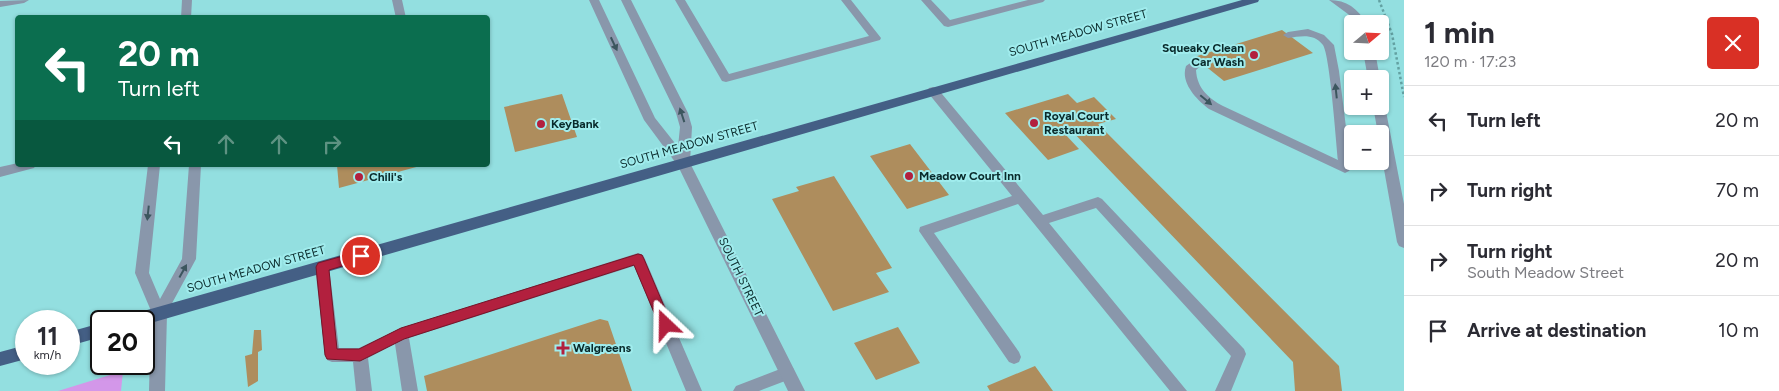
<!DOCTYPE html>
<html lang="en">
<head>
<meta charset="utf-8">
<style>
	:root { --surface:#fff; --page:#f2f2f3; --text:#2b2b33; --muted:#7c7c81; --line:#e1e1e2 }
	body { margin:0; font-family:Figtree,sans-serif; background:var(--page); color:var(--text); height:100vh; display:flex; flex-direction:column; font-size:19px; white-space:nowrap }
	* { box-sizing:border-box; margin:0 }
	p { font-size:16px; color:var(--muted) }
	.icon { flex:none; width:28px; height:28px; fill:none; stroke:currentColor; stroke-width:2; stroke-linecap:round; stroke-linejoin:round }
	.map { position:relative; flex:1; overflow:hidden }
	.panel { display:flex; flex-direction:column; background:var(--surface); width:375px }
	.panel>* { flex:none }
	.guide { position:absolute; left:15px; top:15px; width:475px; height:152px; border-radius:5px; box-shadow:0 1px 4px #0004; background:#0b6e4f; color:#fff; overflow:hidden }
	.needle { width:32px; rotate:71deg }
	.buttons { position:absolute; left:1344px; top:15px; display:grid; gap:10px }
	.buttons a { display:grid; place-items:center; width:45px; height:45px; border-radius:5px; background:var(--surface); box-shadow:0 1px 4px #0004; font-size:25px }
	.speed { position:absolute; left:15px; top:310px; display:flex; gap:10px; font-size:25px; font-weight:700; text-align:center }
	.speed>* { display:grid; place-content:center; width:65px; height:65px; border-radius:50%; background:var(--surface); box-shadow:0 1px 4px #0004; line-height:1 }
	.speed small { font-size:12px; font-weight:400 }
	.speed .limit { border:2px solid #111; border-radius:8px; background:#fff; color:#111 }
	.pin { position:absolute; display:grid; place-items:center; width:42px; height:42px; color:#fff; margin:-21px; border:2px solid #fff; border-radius:50%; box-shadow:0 1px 5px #0007 }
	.me { position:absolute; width:55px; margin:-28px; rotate:337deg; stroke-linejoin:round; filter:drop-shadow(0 0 4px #0008) }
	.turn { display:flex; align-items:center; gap:18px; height:105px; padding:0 20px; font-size:22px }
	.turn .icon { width:65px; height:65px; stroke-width:2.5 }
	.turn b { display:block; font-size:35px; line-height:42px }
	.lanes { display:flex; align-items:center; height:48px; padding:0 20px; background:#0003; justify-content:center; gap:25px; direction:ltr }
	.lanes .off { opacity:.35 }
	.round { display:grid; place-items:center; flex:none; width:52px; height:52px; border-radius:5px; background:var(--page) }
	.head { display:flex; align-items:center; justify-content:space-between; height:85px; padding:0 20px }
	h1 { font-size:30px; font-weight:700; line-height:38px }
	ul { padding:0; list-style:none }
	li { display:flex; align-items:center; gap:15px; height:70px; padding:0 20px; border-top:1px solid var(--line) }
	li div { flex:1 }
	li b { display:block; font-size:19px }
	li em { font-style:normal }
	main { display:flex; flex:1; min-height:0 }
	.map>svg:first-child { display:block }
	.green { fill:#d397e9 }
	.building { fill:#ae8d5d }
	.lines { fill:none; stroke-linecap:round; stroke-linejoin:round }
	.path { stroke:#63a1a2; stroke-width:2.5; stroke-dasharray:2.5 2.5; stroke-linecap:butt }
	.service { fill:#8997ab; fill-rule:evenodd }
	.minor { fill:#8997ab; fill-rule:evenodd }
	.trunk { fill:#445f85; fill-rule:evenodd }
	.oneway { fill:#3c565e }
	.route { fill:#b2203e; stroke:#741528 }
	.poi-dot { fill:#b2203e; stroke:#a0eced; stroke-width:2 }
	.labels { text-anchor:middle; stroke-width:4; stroke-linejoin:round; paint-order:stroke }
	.street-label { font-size:12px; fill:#092a2b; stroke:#a0eced }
	.poi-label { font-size:12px; font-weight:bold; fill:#092a2b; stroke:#a0eced; text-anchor:start }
</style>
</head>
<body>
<main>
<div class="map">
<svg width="1404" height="391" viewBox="0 0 1404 391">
	<rect width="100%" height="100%" fill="#93dfe0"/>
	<!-- green -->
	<path class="green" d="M123,371L121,391H58Z"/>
	<!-- building -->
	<path class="building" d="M1282,30L1313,53L1224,81L1194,57Z
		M562,94L577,137L515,152L504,107Z
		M1068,94L1077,103L1094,97L1116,119L1098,124L1339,366L1342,391H1295L1293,362L1071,130L1064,133L1079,149L1048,160L1005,113Z
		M910,144L949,195L907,209L870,156Z
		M337,165H420V166L339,188Z
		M834,176L892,268L876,273L889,292L833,311L772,199L799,191L796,187Z
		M600,319L608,321L632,391H427L424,376Z
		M898,327L920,363L876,380L854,343Z
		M254,330H261L262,350L258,352V381L248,387L245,356L252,354Z
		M1035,366L1053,391H990L987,386Z"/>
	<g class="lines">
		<!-- path -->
		<path class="path" d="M1379,0L1392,34L1404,97"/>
		<!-- service -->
		<path class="service" d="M182,0H192L191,18H181Z
			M392,0H402L406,18H396Z
			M675,0H685L729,74L869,36L841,0H851L881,38L880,40L726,82L722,81Z
			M921,0H931L950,20L1028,0H1045L1043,2L948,27L944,26Z
			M1308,29L1324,35L1334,45L1339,71L1351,168L1349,171L1345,173L1209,109C1197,100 1180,83 1186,66L1196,59H1204L1205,62L1196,70C1197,88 1208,98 1223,106L1338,160C1336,141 1330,56 1323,45C1314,33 1301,36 1288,38L1283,35L1288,32Z
			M933,87L937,88L1043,215L1098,197L1102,199L1244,349L1246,354L1231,391H1215L1231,356L1096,208L1049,223L1187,391H1170L1018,204L934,233L1019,352L1021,357L1019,362L1014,364L1009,362L919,231L920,227L1012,196L929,94L927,91L929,88Z
			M18,163V165H36L34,168L0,177V167Z
			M148,165H160L149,273L160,299L182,259L189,165H201L196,259L164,318L159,320L154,318L135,273Z
			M638,253L643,255L645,259L702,391H686L634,266L409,338L418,391H402L395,344L368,358L372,391H356L353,362H332L327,360L325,355L315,267L317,263L322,261L327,263L329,267L339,348H359L401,328Z
			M788,366L793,368L795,373L793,378L759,391H733L736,386Z"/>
		<!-- minor -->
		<path class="minor" d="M29,0L24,3L0,7V1Z
			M589,0H599L655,118L678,147L680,127L676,113L621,0H631L688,113L692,127L690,163L805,391H788L678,166L644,120Z
			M1329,0C1347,0 1357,8 1367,24H1356L1352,17Z
			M1363,51H1375L1380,79H1368Z
			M1380,102L1385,106L1404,204V248L1399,246L1397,242L1380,147V134H1378L1373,106H1380Z
			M159,307L164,309L167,314L165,391H149L151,314L154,309Z"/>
		<!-- trunk -->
		<path class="trunk" d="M1242,0H1259L1258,2L144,325V321H125L127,316L133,314Z
			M101,323V337L69,346V332Z
			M26,345V359L0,366V352Z"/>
	</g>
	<!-- one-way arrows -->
	<defs><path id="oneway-solid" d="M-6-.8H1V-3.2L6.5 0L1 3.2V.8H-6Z" transform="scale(1.25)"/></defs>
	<g class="oneway">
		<use href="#oneway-solid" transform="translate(614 44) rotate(65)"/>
		<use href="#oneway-solid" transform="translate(1336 91) rotate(-96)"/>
		<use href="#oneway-solid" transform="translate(1206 100) rotate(40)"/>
		<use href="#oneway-solid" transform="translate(682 115) rotate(-108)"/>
		<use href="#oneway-solid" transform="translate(148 213) rotate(96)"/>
		<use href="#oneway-solid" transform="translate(183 271) rotate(-61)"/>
	</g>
	<!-- route -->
	<path class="route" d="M361,251L365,252L367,256L365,259L329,270L337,349H359L401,328L638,254L642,255L644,259L672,325L670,329L666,331L661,329L634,265L404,339L360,361L327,359L325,355L316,267L318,263Z"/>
	<!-- markers -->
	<g class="poi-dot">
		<circle cx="1254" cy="55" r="5"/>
		<circle cx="1034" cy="123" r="5"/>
		<circle cx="541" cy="124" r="5"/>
		<circle cx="909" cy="176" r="5"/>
		<circle cx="359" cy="177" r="5"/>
		<path d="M560.5 340.5h5v5h5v5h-5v5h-5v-5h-5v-5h5z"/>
	</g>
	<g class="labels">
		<!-- street labels -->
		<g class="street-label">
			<text transform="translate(1078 33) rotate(-16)" y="4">SOUTH MEADOW STREET</text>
			<text transform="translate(689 145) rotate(-16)" y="4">SOUTH MEADOW STREET</text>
			<text transform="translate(256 269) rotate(-16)" y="4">SOUTH MEADOW STREET</text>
			<text transform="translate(741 277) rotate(64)" y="4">SOUTH STREET</text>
		</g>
		<!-- poi labels -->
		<g class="poi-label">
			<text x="1244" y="52" text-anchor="end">Squeaky Clean<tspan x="1244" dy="14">Car Wash</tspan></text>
			<text x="1044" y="120">Royal Court<tspan x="1044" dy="14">Restaurant</tspan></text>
			<text x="551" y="128">KeyBank</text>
			<text x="919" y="180">Meadow Court Inn</text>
			<text x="369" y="181">Chili's</text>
			<text x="573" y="352">Walgreens</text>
		</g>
	</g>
</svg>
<div class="buttons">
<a><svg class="needle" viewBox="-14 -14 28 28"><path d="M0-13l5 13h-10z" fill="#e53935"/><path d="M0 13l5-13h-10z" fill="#7c7c81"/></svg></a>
<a>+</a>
<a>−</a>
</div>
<div class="speed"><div>11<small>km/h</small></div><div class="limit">20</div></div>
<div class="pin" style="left:361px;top:256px;background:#d93025"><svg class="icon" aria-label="arrive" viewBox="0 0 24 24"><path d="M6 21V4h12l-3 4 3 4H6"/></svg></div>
<svg class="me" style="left:666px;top:325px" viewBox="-20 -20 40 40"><path d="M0-17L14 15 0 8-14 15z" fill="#b2203e" stroke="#fff" stroke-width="4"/></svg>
<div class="guide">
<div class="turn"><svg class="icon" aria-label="left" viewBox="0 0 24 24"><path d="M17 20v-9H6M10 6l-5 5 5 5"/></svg><div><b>20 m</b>Turn left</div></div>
<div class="lanes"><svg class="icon" aria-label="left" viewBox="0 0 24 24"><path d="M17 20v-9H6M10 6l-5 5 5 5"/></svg><svg class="icon off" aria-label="ahead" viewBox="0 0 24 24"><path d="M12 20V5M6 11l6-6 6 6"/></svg><svg class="icon off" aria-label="ahead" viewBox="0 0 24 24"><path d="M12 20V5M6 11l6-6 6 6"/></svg><svg class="icon off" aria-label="right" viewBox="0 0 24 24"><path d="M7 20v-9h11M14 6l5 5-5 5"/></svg></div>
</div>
</div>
<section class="panel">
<div class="head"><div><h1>1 min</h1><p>120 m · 17:23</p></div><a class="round" style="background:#d93025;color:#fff"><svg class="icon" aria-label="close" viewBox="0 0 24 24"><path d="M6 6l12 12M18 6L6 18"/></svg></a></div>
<ul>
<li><svg class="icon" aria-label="left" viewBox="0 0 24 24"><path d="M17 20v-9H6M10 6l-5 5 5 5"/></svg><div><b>Turn left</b></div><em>20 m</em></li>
<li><svg class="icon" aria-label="right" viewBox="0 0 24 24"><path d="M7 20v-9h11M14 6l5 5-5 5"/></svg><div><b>Turn right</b></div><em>70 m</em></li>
<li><svg class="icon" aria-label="right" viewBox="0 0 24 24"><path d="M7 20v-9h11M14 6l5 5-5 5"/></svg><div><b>Turn right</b><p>South Meadow Street</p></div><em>20 m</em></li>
<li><svg class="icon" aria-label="arrive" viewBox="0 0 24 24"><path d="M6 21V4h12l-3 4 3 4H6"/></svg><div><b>Arrive at destination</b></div><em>10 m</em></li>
</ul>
</section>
</main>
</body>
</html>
